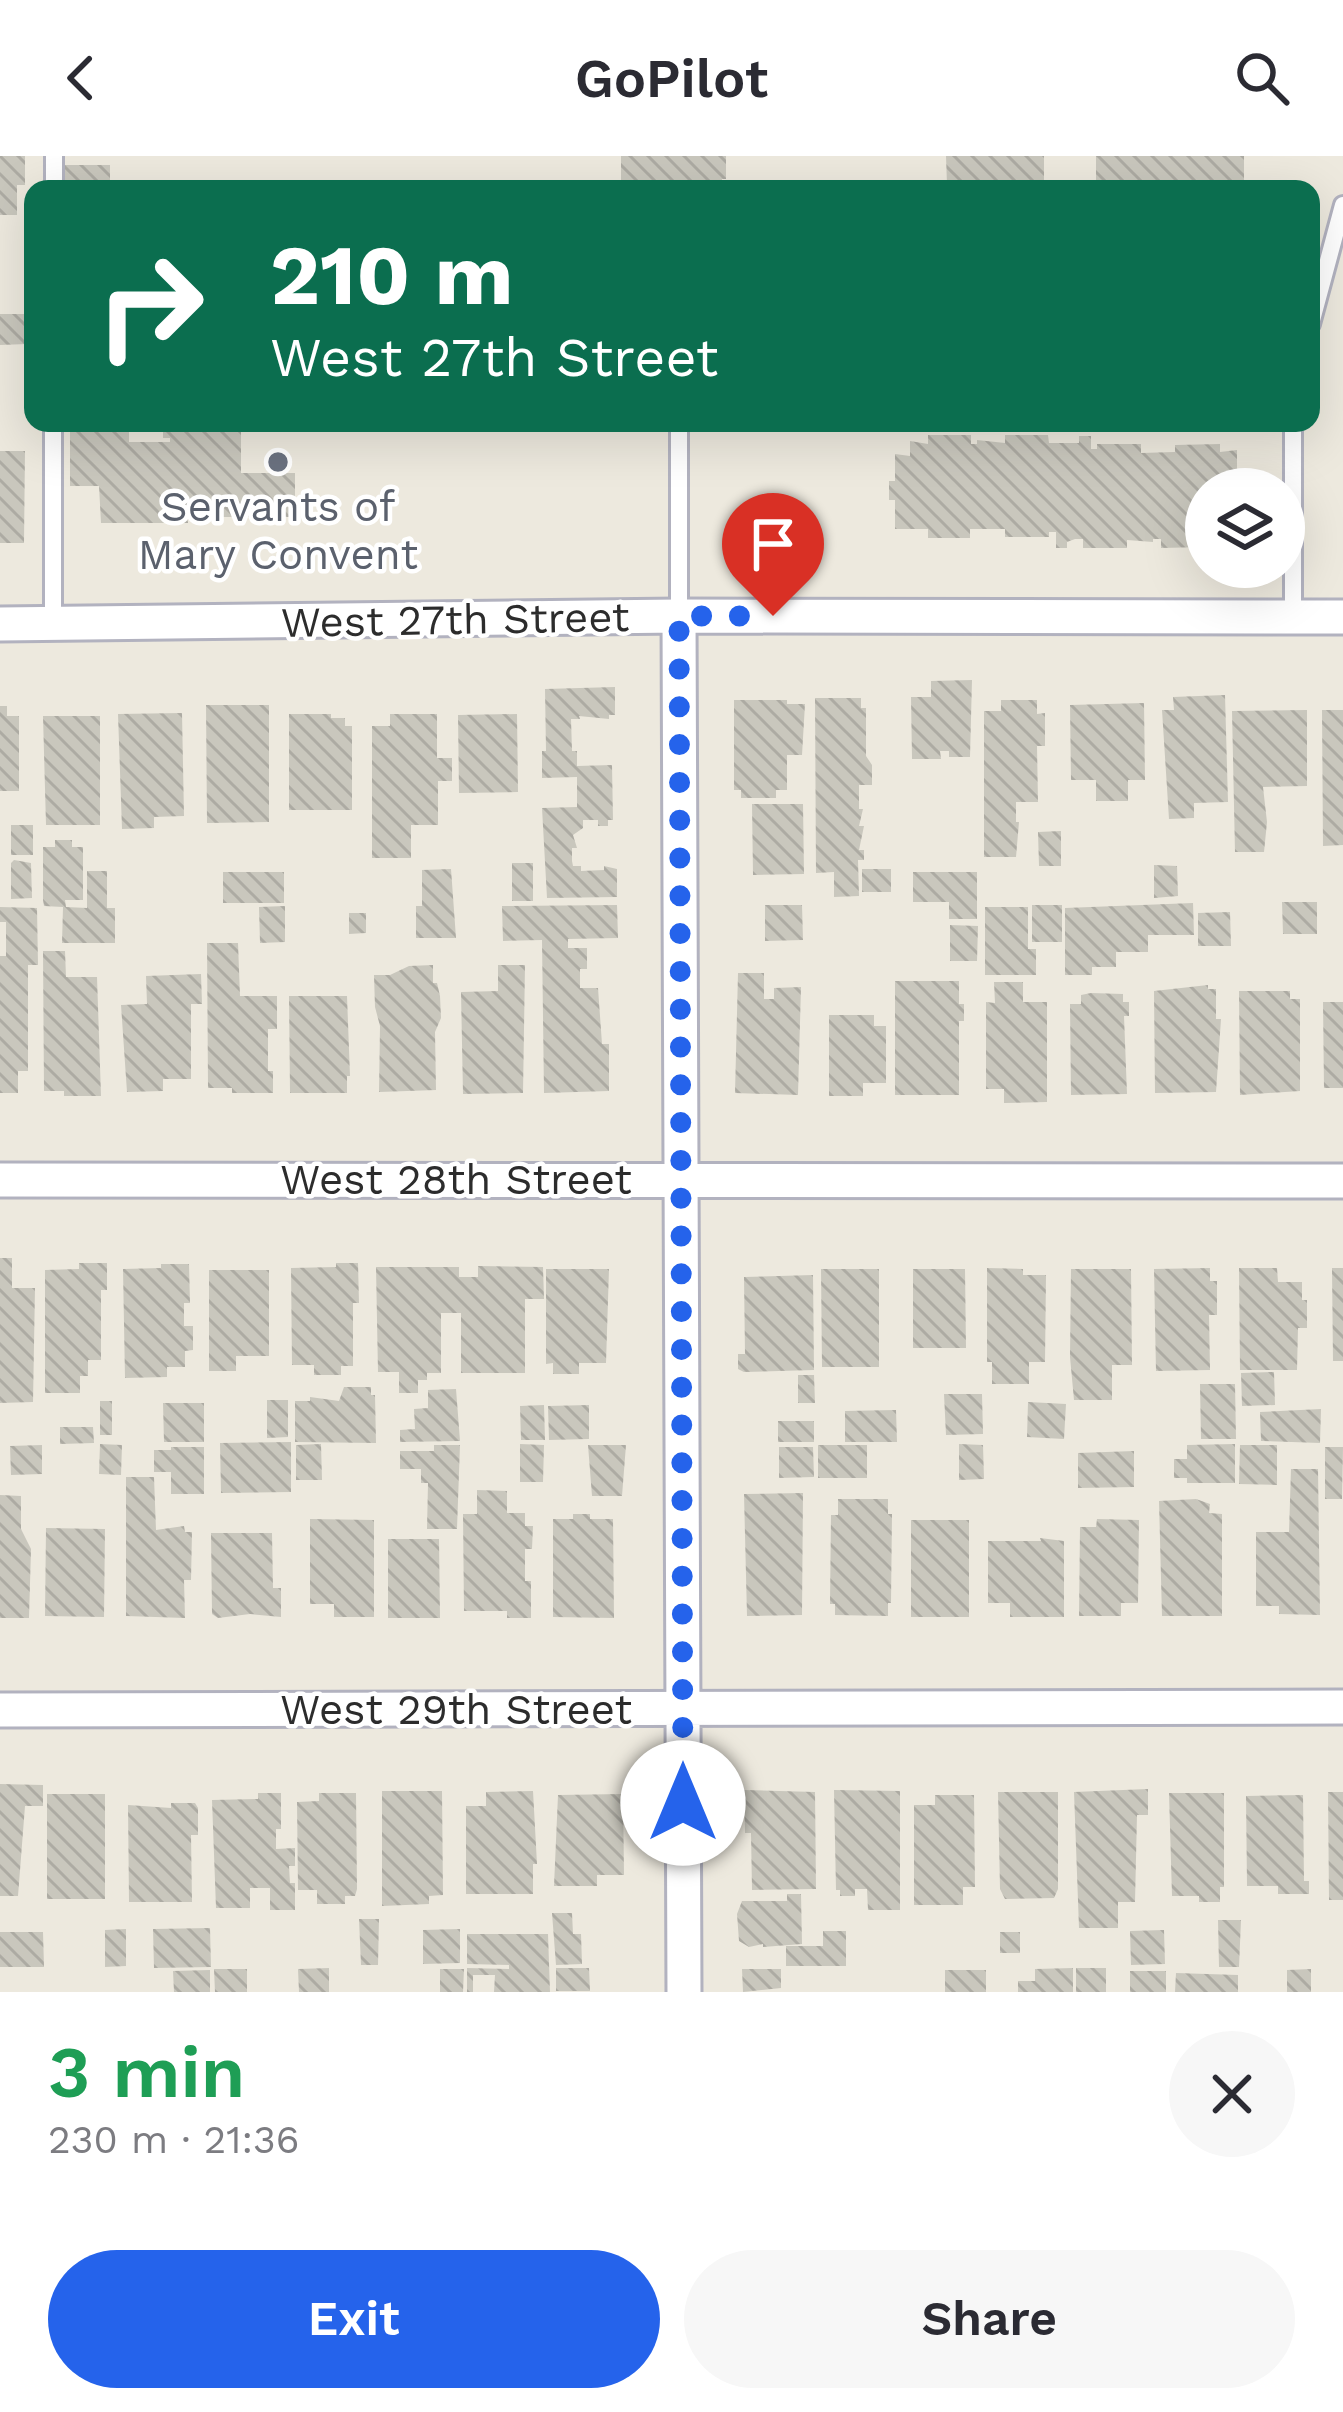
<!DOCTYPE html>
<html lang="en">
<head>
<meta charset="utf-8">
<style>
	:root { --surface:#fff; --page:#f7f7f7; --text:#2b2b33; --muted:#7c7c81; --accent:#2563eb }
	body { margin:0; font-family:"Work Sans",sans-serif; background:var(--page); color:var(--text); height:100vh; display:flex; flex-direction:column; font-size:45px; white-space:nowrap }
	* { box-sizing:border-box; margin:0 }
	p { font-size:39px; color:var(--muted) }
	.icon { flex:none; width:66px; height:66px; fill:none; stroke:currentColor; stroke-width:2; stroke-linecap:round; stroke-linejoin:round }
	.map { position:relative; height:1836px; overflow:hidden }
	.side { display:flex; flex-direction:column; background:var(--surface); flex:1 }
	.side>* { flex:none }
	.guide { position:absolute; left:24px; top:24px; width:1296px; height:252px; border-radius:24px; box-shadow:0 12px 48px #0002; background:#0b6e4f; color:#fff; overflow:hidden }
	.controls { position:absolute; left:1185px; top:312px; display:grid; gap:24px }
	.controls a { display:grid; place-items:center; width:120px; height:120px; border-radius:50%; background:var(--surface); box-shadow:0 12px 48px #0002; font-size:60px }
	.pin { position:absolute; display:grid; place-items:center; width:102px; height:102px; color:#fff; margin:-123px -51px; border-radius:50% 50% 50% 0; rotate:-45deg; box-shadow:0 0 12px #0007 }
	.pin .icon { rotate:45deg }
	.me { position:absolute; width:132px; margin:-66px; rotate:0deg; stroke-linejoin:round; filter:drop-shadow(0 0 9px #0008) }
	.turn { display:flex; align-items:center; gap:42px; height:252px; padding:0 48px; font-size:54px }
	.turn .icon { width:156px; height:156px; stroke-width:2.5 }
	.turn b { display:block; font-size:84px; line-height:102px }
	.round { display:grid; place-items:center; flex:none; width:126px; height:126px; border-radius:63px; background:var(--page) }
	.summary { display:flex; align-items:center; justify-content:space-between; height:204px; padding:0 48px }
	h1 { font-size:72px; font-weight:600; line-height:90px; color:#1e9e55 }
	.cta { display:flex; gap:24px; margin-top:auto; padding:24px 48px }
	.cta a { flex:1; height:138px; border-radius:72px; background:var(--accent); color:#fff; font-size:48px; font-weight:600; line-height:138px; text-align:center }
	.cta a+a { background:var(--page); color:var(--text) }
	header { display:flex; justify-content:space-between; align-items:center; height:156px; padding:0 48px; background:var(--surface); font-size:54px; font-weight:600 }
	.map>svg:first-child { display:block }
	.building { fill:url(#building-back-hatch) }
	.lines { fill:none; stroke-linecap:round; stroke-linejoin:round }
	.lane-casing { stroke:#b2b2bf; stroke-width:22 }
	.street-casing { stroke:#b2b2bf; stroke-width:39 }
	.lane { stroke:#fff; stroke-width:16 }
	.street { stroke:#fff; stroke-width:33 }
	.route { stroke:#2563eb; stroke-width:21; stroke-dasharray:0 37.8 }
	.worship-dot { fill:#6b7280; stroke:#fff; stroke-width:4.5 }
	.labels { text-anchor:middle; stroke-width:9; stroke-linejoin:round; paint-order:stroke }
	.worship-label { font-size:42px; fill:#5b616d; stroke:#fff }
	.street-label { font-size:42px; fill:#2c2c2c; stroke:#fff }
</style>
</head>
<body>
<header><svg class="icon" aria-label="back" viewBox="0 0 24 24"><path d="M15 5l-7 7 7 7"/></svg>GoPilot<svg class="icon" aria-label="search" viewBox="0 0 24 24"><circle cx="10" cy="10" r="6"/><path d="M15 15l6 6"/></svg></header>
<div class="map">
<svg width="1343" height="1836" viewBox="0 0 1343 1836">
	<defs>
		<pattern id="building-back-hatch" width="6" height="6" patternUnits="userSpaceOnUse" patternTransform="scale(3)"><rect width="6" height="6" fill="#c9c7bd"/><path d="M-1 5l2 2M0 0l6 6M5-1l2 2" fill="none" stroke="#adaba3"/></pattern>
	</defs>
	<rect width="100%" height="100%" fill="#ede9de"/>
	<!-- building -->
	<path class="building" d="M0,0H25V29H17V59H0Z
		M621,0H726V23H722V33H621Z
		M946,0H1044V28H1038V33H951V29H947Z
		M1096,0H1244V33H1089V25L1096,24Z
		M65,9H110V33H65Z
		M0,158H26L27,188L0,189Z
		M163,267H241V317H295V361H188V367H101L99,330H70V276H129V286H170V282H163Z
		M928,279H971V288H977V284L1005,287V279H1048L1049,287H1079V280H1091V293H1097V288H1141V297L1175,296V289L1220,288V296L1237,294V333H1206L1204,391L1161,392V383H1153V386L1127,384V392H1083V383H1075L1067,386V392H1056V376H1049V381H1005V373H970V382H928V373H895V344H889V325H895V298L910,300V285L928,288Z
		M0,295H25L24,387H0Z
		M972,524L970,601H949V595H940L941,603H912L911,541H931V525Z
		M615,531V559H609V563L579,560L580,563H571L572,595H577V610L612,609L613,664H608V670H598V664H583V672L573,679L577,692H572V705L573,710H581V715L604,714V710L617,713V741L547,742L542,652L577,651V621L542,622V595H546L545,533Z
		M1225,539L1228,646L1194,647V662L1169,663L1162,554H1174L1173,541Z
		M815,542H861V552H866V600L872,609V629H859V653H863L859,670H864L859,694H864V704H858L859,740L834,741V716L816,717Z
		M734,544H787V548H805L802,599H787V634H776V642H741V634H734Z
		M1001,544H1037V558L1045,557V590H1037L1038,646H1016V666H1019L1016,701H984V555H1001Z
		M1144,547L1145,624H1128V645H1096V624H1071L1070,549Z
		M206,549H269V666L207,667Z
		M0,550H7V560H19V635H0Z
		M1307,554V630L1263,631L1267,666L1264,696H1235L1232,555Z
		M1322,554H1343V689L1323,690Z
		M182,557L184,660L154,661V672L122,673L118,558Z
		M289,558H331V562H345V570H352V654H289Z
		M390,558H437V602H452V625H438V669H411V702H372V570H390Z
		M517,558L518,636L459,637L458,559Z
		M43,560H100V669H46Z
		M752,648H803L804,718L753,719Z
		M11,669H33V699H11Z
		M1061,675V710H1039L1038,676Z
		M55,684H72V691H83V744H65L66,751L87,752V715H107V752H115V787H62L63,751L44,750L43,744V691H55Z
		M14,704L31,707L32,742L11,743V707Z
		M512,707H533V745H512Z
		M1154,709L1177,710L1178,740L1154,742Z
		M451,713L456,782H416V750H422V714Z
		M862,713H891V736H862Z
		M223,716H284V747H223Z
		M913,716H977V763H949V746H913Z
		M1282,746H1317V778H1283Z
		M1193,747L1194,779H1148V796H1116V811H1092V819H1065V752Z
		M617,749L618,782L568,783V792H587V813H580V832H598L602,888H609V935L544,937L542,784L503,785L502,750Z
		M765,749H802L803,784L765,785Z
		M1032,749H1062V786H1032Z
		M285,750V786L260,787L259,751Z
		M0,751L37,752L38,809H28V915H18V937H0V800H6V766H0Z
		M985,751H1028V793H1036V819H985Z
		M1230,756L1231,790H1198V757Z
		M349,757H366V777L349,778Z
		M950,769L978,770L977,805H950Z
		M207,787H238L240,840H277V873H268V915H273V937H232V932H208Z
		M43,795H65L66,821H97L101,940H64V935H44Z
		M433,809V827H437L440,840L441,862L435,876L436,934L379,936L380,870L375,851L374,819H390L409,810Z
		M498,809H525L523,937L463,938L461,836L498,835Z
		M738,817H764V843H774V832L801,831L798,939L735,937Z
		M201,818L202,848H191V923H163V935L127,936L121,849L147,848L146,820Z
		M895,825H959V848H964V865H959V939H895Z
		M994,826H1023V846H1047V946L1004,947V933H986V846L995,847Z
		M1208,829V833H1216V863H1221L1216,936L1155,937L1154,835Z
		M1239,835H1290V843H1300V935L1240,939Z
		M1091,837L1123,838V846H1129V860H1124L1127,938L1071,939L1070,848H1081V839Z
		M289,840H347L350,920H347V937H290Z
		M1323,846H1343V932H1324Z
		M829,859H874V870H886V927H863V940H829Z
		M0,1102H12V1132H35L33,1246L0,1247Z
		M79,1107H107V1134H101V1204H88V1220H80V1237H45V1114L79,1113Z
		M336,1107H358L359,1147H353V1210H341V1219H314V1209H292L291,1112L336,1111Z
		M161,1108H189L190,1147H184V1170H193V1194L185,1195V1211H167V1221L125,1222L123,1113L161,1112Z
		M478,1110L543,1111L544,1143H525V1217H461V1157H441V1217H427V1224H418V1237H399V1216H378L376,1111H459V1121H478Z
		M987,1112L1023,1113V1119H1046L1045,1206H1029V1228H992V1206H987Z
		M1210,1112V1125H1217V1159H1209L1210,1214L1156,1215L1154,1113Z
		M1239,1112H1277L1278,1126H1302V1144H1307V1172H1298L1297,1214H1240Z
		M1332,1112H1343V1205H1333Z
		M546,1113H609L606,1207H579V1218H553V1207L546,1208Z
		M821,1113H879V1211H822Z
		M913,1113H965L966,1192H913Z
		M1071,1113H1131L1132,1209H1112V1244H1074L1070,1201Z
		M209,1114H269V1200H236V1215H209Z
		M813,1119L814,1214L744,1216L738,1213V1198H745L744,1121Z
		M1274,1216L1275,1249L1242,1250L1241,1217Z
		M798,1219H814L815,1247H798Z
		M1200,1228H1235L1236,1283H1201Z
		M344,1231H371V1239H375L376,1287L295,1286V1245H310V1241L339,1245Z
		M456,1233L460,1285L400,1286V1274L415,1273L414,1253L428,1252V1234Z
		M944,1238H982L983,1278L946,1279Z
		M267,1244H288V1281L267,1282Z
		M100,1245H112V1279H100Z
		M1028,1246L1066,1248L1064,1283L1027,1281Z
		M163,1247H204V1286H164Z
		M544,1249L545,1284H521L520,1250Z
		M589,1249V1283L549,1284L548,1250Z
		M1321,1253L1320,1287L1261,1285L1260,1256Z
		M896,1254L897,1286H845V1255Z
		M778,1265H814V1286H778Z
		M60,1271H93L94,1287L60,1288Z
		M291,1286V1336L221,1337L220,1287Z
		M100,1288L122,1289L121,1319L99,1318Z
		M321,1288L322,1324H296V1289Z
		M520,1288L544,1289L543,1326H520Z
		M959,1288L983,1289L984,1323L959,1324Z
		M1235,1288V1327H1187V1322H1174V1303H1187V1289Z
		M42,1289V1318L11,1319L10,1290Z
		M434,1289H460L457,1373H427L428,1327H421V1313H400V1295H434Z
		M588,1289H626L622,1340H592Z
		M818,1289H867V1322H818Z
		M1240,1289H1277V1329L1239,1328Z
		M171,1291H204V1338H171V1316H154V1294H171Z
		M779,1291H813L814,1321L779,1322Z
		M1325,1291H1343L1342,1343H1325Z
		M1134,1295V1331L1078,1332V1297Z
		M1291,1313H1318L1320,1459L1279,1458V1450H1256V1376H1289Z
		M126,1321H154L156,1374L184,1370L185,1376H192L191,1424H184L185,1462L126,1460Z
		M477,1334L507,1335V1357H525V1370H533L532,1393H525V1425H531V1462H507V1455H464L463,1358H477Z
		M803,1337L802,1459L747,1460L744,1338Z
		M0,1339L21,1340V1373L31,1393L29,1462H0Z
		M838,1343H888V1358H892L891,1447H888V1460L835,1459V1448H830L831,1359H838Z
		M1196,1343L1210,1348L1209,1357L1222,1358V1460H1162L1159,1345Z
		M573,1358H590V1363H613L614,1462L553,1461V1363H573Z
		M310,1363L374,1364V1461H334V1448H310Z
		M1097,1363L1139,1364L1138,1447H1121V1460H1079L1080,1371H1096Z
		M911,1364H969V1461H911Z
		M46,1372L105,1373L104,1461L45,1460Z
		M211,1377H272L273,1432H281V1461L250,1458L218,1462L212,1458Z
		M1040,1382L1064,1385V1461H1010V1447H988V1385H1041Z
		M388,1383H439L440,1462H388Z
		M0,1628L43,1629V1650H25L18,1740H0Z
		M1148,1633V1659H1137L1135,1746H1118V1772H1079L1074,1636Z
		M744,1634L815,1636L816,1733L752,1734L751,1677H745Z
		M834,1634L900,1635V1754H868L867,1733H855V1740H840V1734H836Z
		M382,1635H442L443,1739L429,1740V1748L382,1750Z
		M533,1635L537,1708H533V1738H466V1650H486V1636Z
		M998,1636H1058V1733L1054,1742L1005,1743L1000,1733Z
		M1328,1636H1343V1744H1329Z
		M258,1637H281V1673H276V1693L295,1692V1710H289L290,1727H295V1754H270V1732H250V1752H216L212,1644L258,1643Z
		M319,1637H356L357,1733L355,1740H345V1748H317V1734H298L297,1646L319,1645Z
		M1169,1637H1224V1731H1220V1746H1199V1740H1172Z
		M47,1638H105V1743H47Z
		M623,1638L624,1719H597V1730H554L558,1639Z
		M935,1639H974L975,1731H963V1749H914V1649H935Z
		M1303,1639L1304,1725H1309V1738H1278V1730H1247L1246,1640Z
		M171,1647H195L198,1652V1679H191L192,1746H129L128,1649L171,1652Z
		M787,1738H801L802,1788L763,1791V1788L749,1791L739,1785L737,1758L742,1745H787Z
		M552,1757H572L573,1778H581L582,1808L556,1809Z
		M359,1763H379L378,1809H361Z
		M1218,1764H1241L1239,1811H1219Z
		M210,1772L211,1811L154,1812L153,1773Z
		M126,1773V1810L105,1811V1774Z
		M460,1773V1807L423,1808V1774Z
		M1164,1774L1165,1808L1131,1809L1130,1775Z
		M823,1775H846V1810H786V1790H823Z
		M0,1776H43L44,1811H0Z
		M1000,1776H1020V1797H1000Z
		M467,1778H548L550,1836H494L495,1819H473V1836H467V1812L509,1813V1809L467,1808Z
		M329,1812V1836H299L298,1813Z
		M556,1812H589L590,1835H556Z
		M1073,1812V1836H1018V1825H1035V1813Z
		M1076,1812H1106V1836H1076Z
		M214,1813H247V1836H215Z
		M440,1813H464L463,1836H440Z
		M742,1813H781V1832L743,1836Z
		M1311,1813V1836H1287V1814Z
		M210,1814V1836H174L173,1815Z
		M945,1814H986V1836H945Z
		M1130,1815H1166V1836H1130Z
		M1176,1817L1238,1819V1836H1175Z"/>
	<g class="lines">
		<defs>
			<path id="lane" d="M54,33V0
				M1311,168L1343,49
				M679,460V267
				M1293,461V267
				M53,467V267"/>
			<path id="street" d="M679,460L684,1836
				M0,468L679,460L1343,461
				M0,1024L1343,1025
				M0,1554L1343,1551"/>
		</defs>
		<!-- lane casing -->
		<use href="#lane" class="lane-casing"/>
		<!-- street casing -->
		<use href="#street" class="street-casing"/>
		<!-- lane -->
		<use href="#lane" class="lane"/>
		<!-- street -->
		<use href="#street" class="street"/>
	</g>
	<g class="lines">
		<!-- route -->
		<path class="route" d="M683,1647L679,460H773"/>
	</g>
	<!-- markers -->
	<circle class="worship-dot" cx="278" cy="306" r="12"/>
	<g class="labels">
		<!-- worship labels -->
		<g class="worship-label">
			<text x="278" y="365">Servants of<tspan x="278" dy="48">Mary Convent</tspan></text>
		</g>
		<!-- street labels -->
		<g class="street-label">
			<text transform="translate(455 463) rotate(-1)" y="15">West 27th Street</text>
			<text x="456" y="1038">West 28th Street</text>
			<text x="456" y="1568">West 29th Street</text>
		</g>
	</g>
</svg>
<div class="controls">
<a><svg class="icon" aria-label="layers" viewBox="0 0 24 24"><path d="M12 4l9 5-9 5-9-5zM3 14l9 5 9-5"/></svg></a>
</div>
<div class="pin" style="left:773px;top:460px;background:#d93025"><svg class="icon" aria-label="arrive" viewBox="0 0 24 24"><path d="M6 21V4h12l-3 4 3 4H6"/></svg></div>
<svg class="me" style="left:683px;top:1647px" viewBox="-20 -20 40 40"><circle r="19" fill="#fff"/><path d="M0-13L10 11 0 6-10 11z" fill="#2563eb"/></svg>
<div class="guide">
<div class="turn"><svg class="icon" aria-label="right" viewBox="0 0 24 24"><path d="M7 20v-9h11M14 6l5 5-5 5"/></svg><div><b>210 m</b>West 27th Street</div></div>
</div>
</div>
<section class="side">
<div class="summary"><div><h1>3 min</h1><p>230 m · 21:36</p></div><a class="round"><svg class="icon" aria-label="close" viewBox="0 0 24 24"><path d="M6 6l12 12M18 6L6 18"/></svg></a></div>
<div class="cta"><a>Exit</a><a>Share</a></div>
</section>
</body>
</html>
